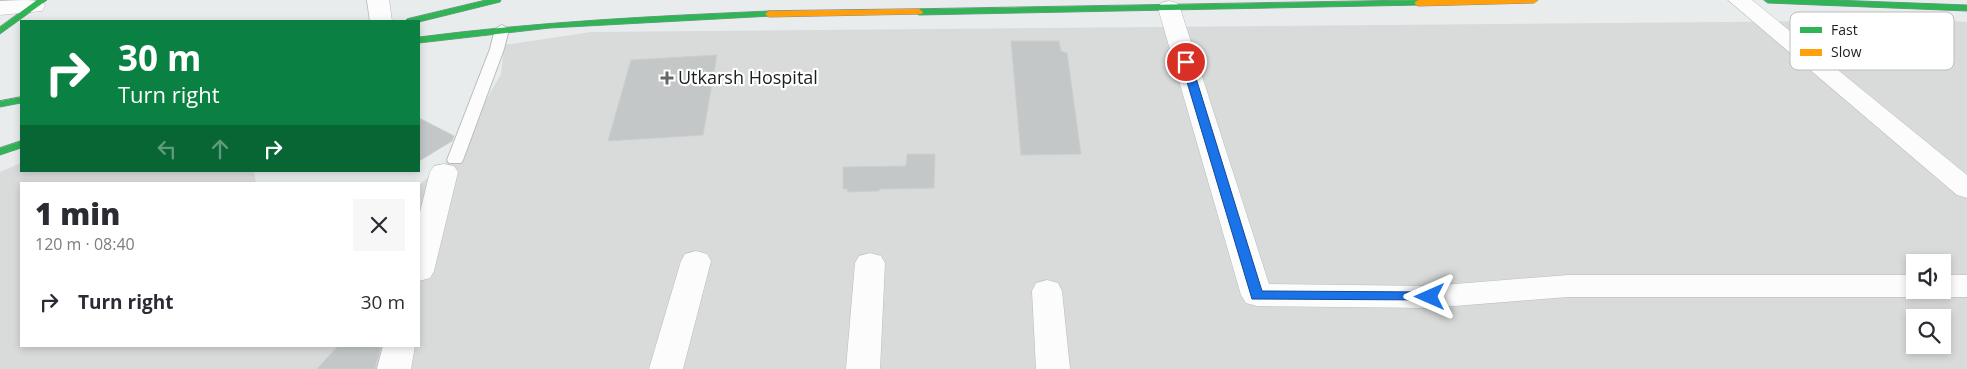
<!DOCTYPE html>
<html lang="en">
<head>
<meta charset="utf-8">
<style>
	:root { --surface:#fff; --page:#f7f7f7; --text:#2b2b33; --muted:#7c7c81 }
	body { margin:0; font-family:"Open Sans",sans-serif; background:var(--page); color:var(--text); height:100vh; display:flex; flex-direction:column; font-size:19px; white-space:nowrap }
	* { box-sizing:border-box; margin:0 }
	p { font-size:16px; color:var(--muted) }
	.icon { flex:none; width:28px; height:28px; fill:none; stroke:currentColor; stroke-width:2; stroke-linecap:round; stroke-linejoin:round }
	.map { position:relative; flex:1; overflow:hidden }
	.sheet { position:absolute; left:20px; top:182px; width:400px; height:165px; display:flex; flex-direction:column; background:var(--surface); border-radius:0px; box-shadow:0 2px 8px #0003 }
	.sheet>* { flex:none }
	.banner { position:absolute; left:20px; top:20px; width:400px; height:152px; border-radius:0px; box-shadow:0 2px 8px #0003; background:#0b8043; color:#fff; overflow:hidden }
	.buttons { position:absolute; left:1906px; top:254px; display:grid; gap:10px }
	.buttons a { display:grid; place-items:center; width:45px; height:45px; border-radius:0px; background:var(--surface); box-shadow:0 2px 8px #0003; font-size:25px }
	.pin { position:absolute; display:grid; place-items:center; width:42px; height:42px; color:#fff; margin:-21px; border:2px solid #fff; border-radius:50%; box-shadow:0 1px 5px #0007 }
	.me { position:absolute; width:55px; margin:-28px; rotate:270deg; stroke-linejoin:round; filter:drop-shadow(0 0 4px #0008) }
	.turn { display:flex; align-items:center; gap:18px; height:105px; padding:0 15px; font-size:22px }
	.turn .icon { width:65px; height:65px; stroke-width:2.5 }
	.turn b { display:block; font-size:35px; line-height:42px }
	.lanes { display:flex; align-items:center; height:48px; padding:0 15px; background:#0003; justify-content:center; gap:25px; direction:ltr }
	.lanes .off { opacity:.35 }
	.round { display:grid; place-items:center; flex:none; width:52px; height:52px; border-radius:0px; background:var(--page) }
	.headline { display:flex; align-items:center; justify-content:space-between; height:85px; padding:0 15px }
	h1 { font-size:30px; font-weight:800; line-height:38px }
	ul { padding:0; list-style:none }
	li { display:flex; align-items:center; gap:15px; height:70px; padding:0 15px }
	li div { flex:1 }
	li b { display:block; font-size:19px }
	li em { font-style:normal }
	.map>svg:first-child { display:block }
	.residential { fill:#d9dbdb; fill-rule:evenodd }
	.building { fill:#c3c7c7; stroke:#c9cfcf }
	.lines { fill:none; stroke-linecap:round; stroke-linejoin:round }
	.lane-casing { stroke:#babcbc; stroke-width:2 }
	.street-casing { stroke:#babcbc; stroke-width:1 }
	.fast-casing { stroke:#828a95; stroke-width:1 }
	.slow-casing { stroke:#828a95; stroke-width:1 }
	.lane { fill:#fcfcfc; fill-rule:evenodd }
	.street { fill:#fcfcfc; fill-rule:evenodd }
	.fast { fill:#30b455; fill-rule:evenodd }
	.slow { fill:#ff9f0a; fill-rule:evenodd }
	.route { fill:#1a73e8; stroke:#114b97 }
	.poi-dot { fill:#656666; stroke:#fff; stroke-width:2 }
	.labels { text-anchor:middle; stroke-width:4.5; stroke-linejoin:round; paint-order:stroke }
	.poi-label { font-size:18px; fill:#1e1e1e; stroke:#fff; text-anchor:start }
	.key { fill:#fff; stroke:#bcbcbc; stroke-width:1 }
	.key-label { font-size:14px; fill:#1e1e1e }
</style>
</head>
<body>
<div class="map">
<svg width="1967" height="369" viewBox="0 0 1967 369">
	<rect width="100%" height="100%" fill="#e8ecec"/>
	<!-- residential -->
	<path class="residential" d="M1940,20L1967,22V369H0V172L21,163V171H254L256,184H21V346H419V185L445,163L475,119L501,74L504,45L591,32ZM1915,262H1942V290H1915ZM1915,318H1942V345H1915Z"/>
	<!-- building -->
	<path class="building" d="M1011,41H1059L1061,51L1067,53L1081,154L1021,155Z
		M717,55L703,135L608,141L631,60Z
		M419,118L454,136L452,141L419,161Z
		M907,154H935L934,188L880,189L879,191L847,192L848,189H843V167L906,166Z
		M338,346H381L375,369H317Z"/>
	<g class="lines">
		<defs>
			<path id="lane" d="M502,25L509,29L504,49L463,160L461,163H449L447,160L490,49L495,29Z"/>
			<path id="street" d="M25,0L42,1L45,6L42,11L0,15V1Z
				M367,0H389L392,21H370Z
				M1728,0H1752L1967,175V198L1957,195Z
				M1169,1L1177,3L1180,8L1269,284L1430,286L1568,275H1915V290H1928L1926,294L1915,297H1568L1430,308L1257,306L1246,303L1241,295L1158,8L1161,3Z
				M444,164L454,166L458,172L434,271L430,278L419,281V216L430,172L434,166Z
				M696,251L707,254L711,261L683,369H649L681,261L685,254Z
				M870,253L881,256L885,263L880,369H846L855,263L859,256Z
				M1942,275H1967V297H1942L1931,294L1929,290H1942Z
				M1047,280L1058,283L1062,291L1070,369H1036L1032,291L1036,283Z
				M383,346H415L411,369H377Z"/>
			<path id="fast" d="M37,0H47L0,34V27Z
				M486,0H501L500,2L419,22L405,21L407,19Z
				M1418,0L1421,1V5L919,15L915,12L919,9Z
				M1764,0H1834L1967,5V11L1768,3Z
				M769,11L772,12V16L550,28L419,43V37C535,22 652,16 769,11Z
				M21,97V103L0,107V101Z
				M21,141V148L0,155V148Z"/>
			<path id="slow" d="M1432,0H1538L1534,3L1418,6L1414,3L1418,0Z
				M919,9L923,12L922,14L769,17L765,14L769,11Z"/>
		</defs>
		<!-- lane casing -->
		<use href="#lane" class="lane-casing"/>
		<!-- street casing -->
		<use href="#street" class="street-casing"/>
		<!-- fast casing -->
		<use href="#fast" class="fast-casing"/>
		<!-- slow casing -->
		<use href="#slow" class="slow-casing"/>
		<!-- lane -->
		<use href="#lane" class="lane"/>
		<!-- street -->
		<use href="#street" class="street"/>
		<!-- fast -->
		<use href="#fast" class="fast"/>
		<!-- slow -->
		<use href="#slow" class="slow"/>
	</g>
	<!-- route -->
	<path class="route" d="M1186,59L1191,62L1262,291L1430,292L1435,294L1437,297L1435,300L1252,299L1181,62Z"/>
	<!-- markers -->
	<path class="poi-dot" d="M664.5 70.5h5v5h5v5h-5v5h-5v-5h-5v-5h5z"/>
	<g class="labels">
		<!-- poi labels -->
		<g class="poi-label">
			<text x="678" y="84">Utkarsh Hospital</text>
		</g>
	</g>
	<!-- legend -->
	<rect x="1790" y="12" width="164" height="58" rx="8" class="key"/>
	<rect x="1800" y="27" width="22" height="6" fill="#30b455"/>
	<rect x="1800" y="49" width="22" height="7" fill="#ff9f0a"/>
	<g class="key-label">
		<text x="1831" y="35">Fast</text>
		<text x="1831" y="57">Slow</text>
	</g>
</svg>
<div class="buttons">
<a><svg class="icon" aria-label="sound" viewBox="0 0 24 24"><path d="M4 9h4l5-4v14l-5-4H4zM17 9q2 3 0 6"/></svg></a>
<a><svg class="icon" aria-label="search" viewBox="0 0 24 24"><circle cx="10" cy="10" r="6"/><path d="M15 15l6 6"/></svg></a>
</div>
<div class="pin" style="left:1186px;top:62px;background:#d93025"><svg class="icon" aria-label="arrive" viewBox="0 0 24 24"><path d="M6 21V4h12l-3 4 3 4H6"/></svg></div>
<svg class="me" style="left:1430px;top:297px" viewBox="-20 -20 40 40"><path d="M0-17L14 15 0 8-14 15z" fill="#1a73e8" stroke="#fff" stroke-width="4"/></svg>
<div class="banner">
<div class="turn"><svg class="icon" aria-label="right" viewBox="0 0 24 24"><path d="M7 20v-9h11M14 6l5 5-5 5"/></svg><div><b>30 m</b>Turn right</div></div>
<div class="lanes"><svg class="icon off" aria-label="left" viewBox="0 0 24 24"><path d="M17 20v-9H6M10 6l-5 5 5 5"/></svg><svg class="icon off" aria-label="ahead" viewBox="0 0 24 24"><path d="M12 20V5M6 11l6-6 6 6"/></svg><svg class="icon" aria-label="right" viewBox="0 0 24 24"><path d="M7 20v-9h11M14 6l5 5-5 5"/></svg></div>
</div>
<section class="sheet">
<div class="headline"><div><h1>1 min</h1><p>120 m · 08:40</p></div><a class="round"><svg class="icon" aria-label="close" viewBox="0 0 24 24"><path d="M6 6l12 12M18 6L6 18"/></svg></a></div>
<ul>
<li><svg class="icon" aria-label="right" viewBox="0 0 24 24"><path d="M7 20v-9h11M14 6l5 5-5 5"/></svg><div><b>Turn right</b></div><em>30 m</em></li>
</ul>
</section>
</div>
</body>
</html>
